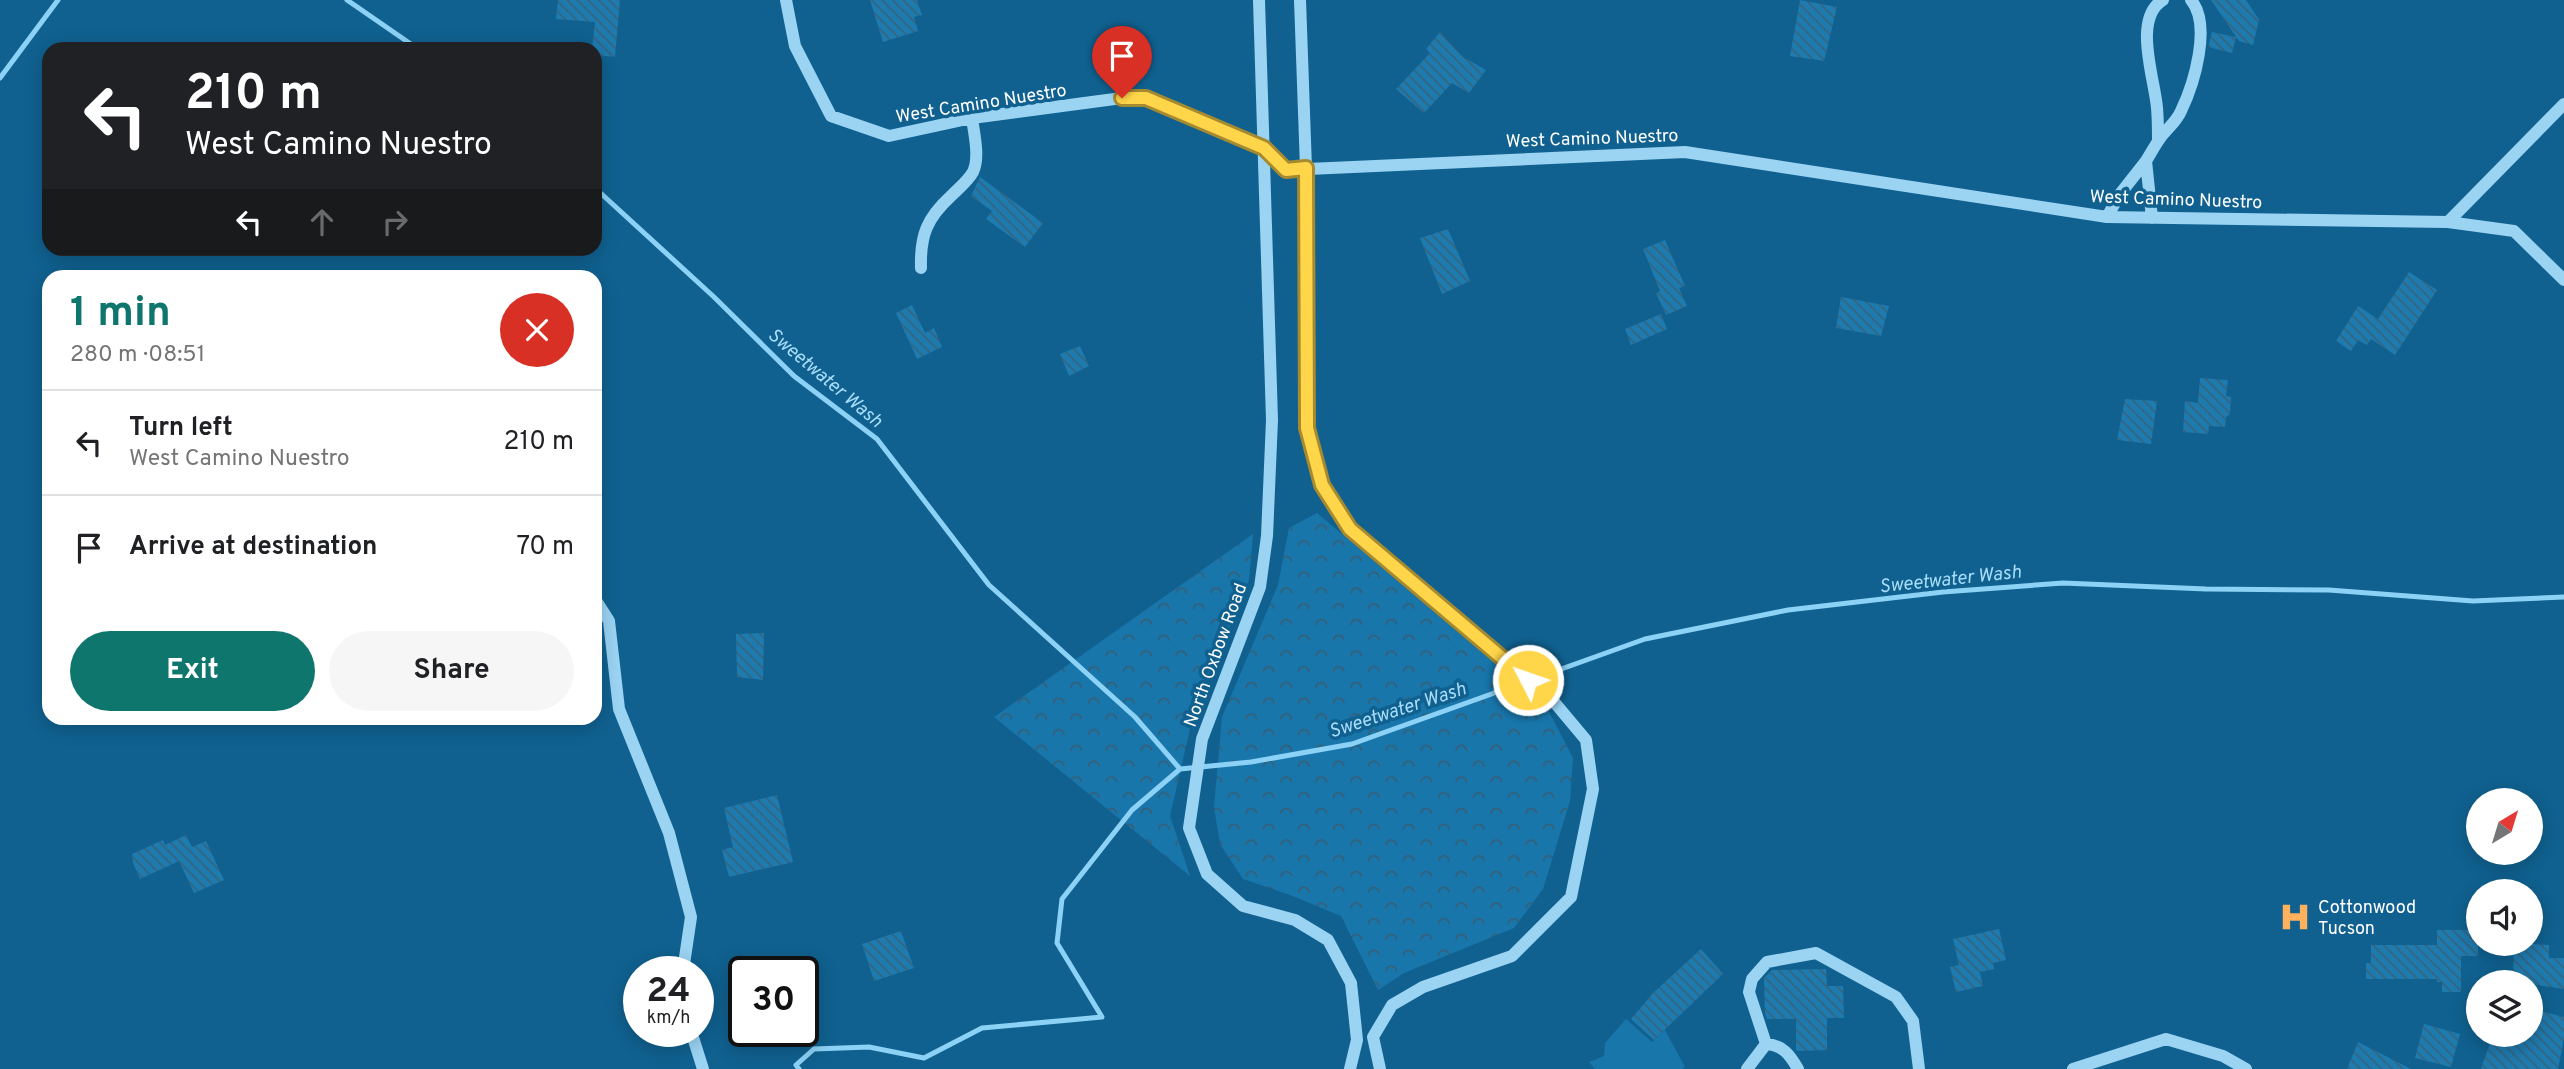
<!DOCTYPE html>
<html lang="en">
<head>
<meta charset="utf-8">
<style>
	:root { --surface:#fff; --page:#f6f6f6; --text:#202124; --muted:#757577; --line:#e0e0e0; --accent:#0f766e }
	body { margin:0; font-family:Overpass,sans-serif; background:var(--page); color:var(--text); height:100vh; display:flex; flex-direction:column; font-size:26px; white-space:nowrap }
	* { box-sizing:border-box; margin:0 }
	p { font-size:23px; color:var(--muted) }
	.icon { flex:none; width:38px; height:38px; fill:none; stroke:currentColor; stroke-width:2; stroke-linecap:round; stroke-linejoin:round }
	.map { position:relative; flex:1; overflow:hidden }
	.drawer { position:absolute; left:42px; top:270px; width:560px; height:455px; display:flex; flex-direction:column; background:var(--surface); border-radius:21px; box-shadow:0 4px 18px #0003 }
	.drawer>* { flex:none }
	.guide { position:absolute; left:42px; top:42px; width:560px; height:214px; border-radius:21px; box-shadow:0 4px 18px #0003; background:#202124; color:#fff; overflow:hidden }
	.needle { width:46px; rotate:38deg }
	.controls { position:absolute; left:2466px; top:788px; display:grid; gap:14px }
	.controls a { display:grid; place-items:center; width:77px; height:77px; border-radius:50%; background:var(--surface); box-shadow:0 4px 18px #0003; font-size:35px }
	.speed { position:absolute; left:623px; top:956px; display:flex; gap:14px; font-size:35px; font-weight:700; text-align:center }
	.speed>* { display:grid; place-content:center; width:91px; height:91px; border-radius:50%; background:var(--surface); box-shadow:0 4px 18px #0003; line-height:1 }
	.speed small { font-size:18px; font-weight:400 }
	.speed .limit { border:4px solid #111; border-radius:10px; background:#fff; color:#111 }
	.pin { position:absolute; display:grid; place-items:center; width:60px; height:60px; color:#fff; margin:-72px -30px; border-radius:50% 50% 50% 0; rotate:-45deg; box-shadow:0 0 7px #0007 }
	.pin .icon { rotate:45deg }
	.me { position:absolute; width:77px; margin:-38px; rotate:311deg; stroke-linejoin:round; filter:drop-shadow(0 0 5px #0008) }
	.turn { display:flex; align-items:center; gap:24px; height:147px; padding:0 28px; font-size:32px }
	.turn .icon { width:91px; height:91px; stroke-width:2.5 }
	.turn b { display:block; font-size:49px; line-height:60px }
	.lanes { display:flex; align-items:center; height:66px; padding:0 28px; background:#0003; justify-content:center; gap:35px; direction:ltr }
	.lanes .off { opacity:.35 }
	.round { display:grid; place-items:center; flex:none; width:74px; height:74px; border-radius:37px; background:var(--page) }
	.overview { display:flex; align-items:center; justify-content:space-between; height:119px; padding:0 28px }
	h1 { font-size:42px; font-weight:700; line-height:52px; color:var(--accent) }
	.action { display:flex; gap:14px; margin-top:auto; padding:14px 28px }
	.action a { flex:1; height:80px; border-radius:42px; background:var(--accent); color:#fff; font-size:28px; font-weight:700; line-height:80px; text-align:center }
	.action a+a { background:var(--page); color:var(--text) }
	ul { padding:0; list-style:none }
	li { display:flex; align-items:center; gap:21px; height:105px; padding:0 28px; border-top:2px solid var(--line) }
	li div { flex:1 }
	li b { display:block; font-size:26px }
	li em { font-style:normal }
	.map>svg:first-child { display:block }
	.forest { fill:url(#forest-crowns) }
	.garden { fill:#1876ab }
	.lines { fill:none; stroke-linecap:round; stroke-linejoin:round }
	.stream { stroke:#8cd2f6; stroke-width:5 }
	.building { fill:url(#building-back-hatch) }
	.minor { stroke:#9bd3f3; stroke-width:12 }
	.route-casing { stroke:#a68a30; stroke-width:18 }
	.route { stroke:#ffd54a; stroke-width:12 }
	.labels { text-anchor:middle; stroke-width:7; stroke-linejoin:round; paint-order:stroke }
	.street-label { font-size:18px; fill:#fff; stroke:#106190 }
	.poi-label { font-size:18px; fill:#fff; stroke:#106190; text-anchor:start }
	.water-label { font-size:19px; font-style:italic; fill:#a7ddfa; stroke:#106190 }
</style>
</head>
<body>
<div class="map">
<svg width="2564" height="1069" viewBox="0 0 2564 1069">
	<defs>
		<pattern id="forest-crowns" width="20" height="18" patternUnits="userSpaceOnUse" patternTransform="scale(1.75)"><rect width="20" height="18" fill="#1876ab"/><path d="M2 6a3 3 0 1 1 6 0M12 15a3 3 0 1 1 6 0" fill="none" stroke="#355f77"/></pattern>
		<pattern id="building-back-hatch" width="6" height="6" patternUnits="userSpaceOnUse" patternTransform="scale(1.75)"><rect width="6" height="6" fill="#1e7bb0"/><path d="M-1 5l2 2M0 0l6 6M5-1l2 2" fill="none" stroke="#35647e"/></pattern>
	</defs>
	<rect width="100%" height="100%" fill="#106190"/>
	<!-- forest -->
	<path class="forest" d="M1317,513L1547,708L1573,758L1570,801L1543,889L1514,928L1404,973L1378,990L1341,916L1290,895L1243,879L1220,844L1214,807L1222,717L1278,585L1289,528Z
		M1253,534L1249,580L1192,720L1170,816L1190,876L994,717Z"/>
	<!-- garden -->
	<path class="garden" d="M1626,1019L1652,1042L1665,1030L1685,1067L1682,1069H1595L1589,1062L1604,1056L1605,1043Z"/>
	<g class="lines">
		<!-- stream -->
		<path class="stream" d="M347,0L418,49
			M0,78L58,0
			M595,188L714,297L794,376L877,439L989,585L1135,717L1180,769L1251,762L1352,744L1645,639L1788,610L1943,592L2063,583L2206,589L2329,590L2473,601L2564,597
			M799,1069L796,1065L814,1049L869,1047L924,1058L982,1028L1102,1017L1057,943L1062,899L1132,810L1180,769"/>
	</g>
	<!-- building -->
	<path class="building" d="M558,0H620L615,57L595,55V49H592L595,22L556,19Z
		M870,0H917L922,15L914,17L918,31L883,42Z
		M1800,0L1837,7L1824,61L1790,56Z
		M2211,0H2246L2259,20L2253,45L2239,41Z
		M1440,32L1463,57L1486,70L1469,93L1452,83L1424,113L1396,89L1430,53L1426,49Z
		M2212,32L2236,37L2232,53L2208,47Z
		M980,177L1043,223L1025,247L986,219L992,211L971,196Z
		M1448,229L1470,281L1442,294L1420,238Z
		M1665,240L1685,286L1679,288L1687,306L1666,315L1656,293L1660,291L1643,249Z
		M2409,272L2437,290L2395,355L2371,339L2367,345L2358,340L2351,351L2336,341L2358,306L2378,319Z
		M1841,297L1889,306L1881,336L1836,328Z
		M912,305L925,333L934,328L942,347L917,359L896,313Z
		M1661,314L1667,329L1631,345L1625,329Z
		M1080,346L1089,366L1069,376L1060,354Z
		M2200,378L2228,380L2226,396L2231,397L2230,414L2226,417L2225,427L2209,426L2208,434L2183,432L2185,401L2198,403Z
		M2125,399L2157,401L2151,444L2117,440Z
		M764,633L763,680L737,677L736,634Z
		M777,795L793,862L729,877L722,850L733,847L724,808Z
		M186,835L192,847L206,841L224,880L194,893L179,861L140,879L133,863L132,854L163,840L165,845Z
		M1999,929L2006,960L1993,963L1994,969L1980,972L1983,986L1956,992L1950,967L1959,965L1953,939Z
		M2437,930H2478V956H2461V992H2442V982H2437V979H2366V963H2371V945H2437Z
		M901,931L914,968L874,981L862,944Z
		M2514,943L2549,945V958H2564V989L2530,984V982H2513Z
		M1701,949L1723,974L1654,1040L1631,1019L1653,993Z
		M1826,969L1827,986H1843L1844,1018H1827V1050L1796,1051V1019H1767L1765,1012L1764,978L1772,970Z
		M2530,1008L2564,1017V1038L2558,1069H2481L2493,1034H2530Z
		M2424,1024L2460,1034L2451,1067L2415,1058Z
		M2358,1042L2411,1069H2347Z"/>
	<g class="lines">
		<!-- minor -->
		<path class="minor" d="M786,0L795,46L831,116L889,136L972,118L1122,98H1146L1264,148L1286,170L1685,152L2107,217L2448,222L2514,231L2564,280
			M1259,0L1272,420L1267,536L1260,587L1202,739L1189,828L1207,874L1243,906L1295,920L1328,940L1351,983L1357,1040L1350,1069
			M1300,0L1306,168L1307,428L1322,485L1350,529L1555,703L1586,740L1593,789L1571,897L1512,956L1423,987L1392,1005L1373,1037L1380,1069
			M2158,141C2158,130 2158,119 2157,108C2155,80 2132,18 2163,0
			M2146,161C2151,153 2155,145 2161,137C2167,129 2177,121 2181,111C2194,84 2212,25 2191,0
			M2107,217L2120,194L2146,161L2152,218
			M2448,222L2564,104
			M921,268C920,235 927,218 951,196C958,189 968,181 973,172C980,157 974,134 972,118
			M595,599L609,621L619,709L669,833L691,917L683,971
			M691,1031L703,1069
			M1766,1044L1749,992L1752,979L1767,962L1816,953L1896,997L1913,1021L1919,1069
			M1747,1069L1766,1044C1783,1045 1790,1055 1798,1069
			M2073,1069L2166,1039L2223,1056L2246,1069"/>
	</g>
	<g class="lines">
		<defs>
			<path id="route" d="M1122,98H1146L1264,148L1286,170L1306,168L1307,428L1322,485L1350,529L1528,680"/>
		</defs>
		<!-- route casing -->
		<use href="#route" class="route-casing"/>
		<!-- route -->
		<use href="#route" class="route"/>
	</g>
	<!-- icons -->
	<defs>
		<symbol id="hospital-bare" viewBox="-9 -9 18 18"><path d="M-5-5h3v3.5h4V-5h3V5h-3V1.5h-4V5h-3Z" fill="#ffb15d" stroke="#106190" stroke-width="2.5" paint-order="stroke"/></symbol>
	</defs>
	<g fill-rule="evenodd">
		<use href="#hospital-bare" x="2273" y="895" width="44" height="44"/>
	</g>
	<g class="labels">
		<!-- street labels -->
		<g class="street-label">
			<text transform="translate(981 103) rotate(-9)" y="6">West Camino Nuestro</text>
			<text transform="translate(1592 138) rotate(-2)" y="6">West Camino Nuestro</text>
			<text transform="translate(2176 199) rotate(2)" y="6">West Camino Nuestro</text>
			<text transform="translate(1215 655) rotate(-70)" y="6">North Oxbow Road</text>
		</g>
		<!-- poi labels -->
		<g class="poi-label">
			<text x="2318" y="913">Cottonwood<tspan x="2318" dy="21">Tucson</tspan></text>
		</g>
		<!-- water labels -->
		<g class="water-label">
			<text transform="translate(826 377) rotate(40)" y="7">Sweetwater Wash</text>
			<text transform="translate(1950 578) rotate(-6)" y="7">Sweetwater Wash</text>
			<text transform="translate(1397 709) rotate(-18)" y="7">Sweetwater Wash</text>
		</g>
	</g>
</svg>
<div class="controls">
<a><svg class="needle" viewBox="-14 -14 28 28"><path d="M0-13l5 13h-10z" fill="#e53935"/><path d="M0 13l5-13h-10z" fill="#757577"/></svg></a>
<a><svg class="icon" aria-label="sound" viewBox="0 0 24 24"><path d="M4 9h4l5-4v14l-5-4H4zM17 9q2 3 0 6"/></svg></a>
<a><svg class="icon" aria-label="layers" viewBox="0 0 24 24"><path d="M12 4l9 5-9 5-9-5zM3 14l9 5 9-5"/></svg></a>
</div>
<div class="speed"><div>24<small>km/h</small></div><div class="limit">30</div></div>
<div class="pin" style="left:1122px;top:98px;background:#d93025"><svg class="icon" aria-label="arrive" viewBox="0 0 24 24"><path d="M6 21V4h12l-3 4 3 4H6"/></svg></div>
<svg class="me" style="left:1528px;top:680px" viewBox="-20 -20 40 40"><circle r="17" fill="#ffd54a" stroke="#fff" stroke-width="3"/><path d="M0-11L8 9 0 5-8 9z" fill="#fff"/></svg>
<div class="guide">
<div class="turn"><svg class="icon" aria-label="left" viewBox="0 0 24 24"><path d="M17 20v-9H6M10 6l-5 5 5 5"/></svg><div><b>210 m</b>West Camino Nuestro</div></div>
<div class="lanes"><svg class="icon" aria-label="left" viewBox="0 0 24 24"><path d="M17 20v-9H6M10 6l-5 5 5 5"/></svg><svg class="icon off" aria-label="ahead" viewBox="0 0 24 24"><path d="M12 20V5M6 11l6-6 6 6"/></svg><svg class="icon off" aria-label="right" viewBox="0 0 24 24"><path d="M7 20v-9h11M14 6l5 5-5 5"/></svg></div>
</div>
<section class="drawer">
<div class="overview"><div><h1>1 min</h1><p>280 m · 08:51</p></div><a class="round" style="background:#d93025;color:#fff"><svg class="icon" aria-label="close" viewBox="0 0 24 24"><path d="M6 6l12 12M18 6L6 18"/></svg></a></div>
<ul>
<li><svg class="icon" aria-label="left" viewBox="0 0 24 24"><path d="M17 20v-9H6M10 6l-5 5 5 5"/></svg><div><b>Turn left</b><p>West Camino Nuestro</p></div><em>210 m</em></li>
<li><svg class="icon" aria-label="arrive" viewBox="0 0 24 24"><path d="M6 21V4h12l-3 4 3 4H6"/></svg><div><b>Arrive at destination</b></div><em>70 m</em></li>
</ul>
<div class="action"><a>Exit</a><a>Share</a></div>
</section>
</div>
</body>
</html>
